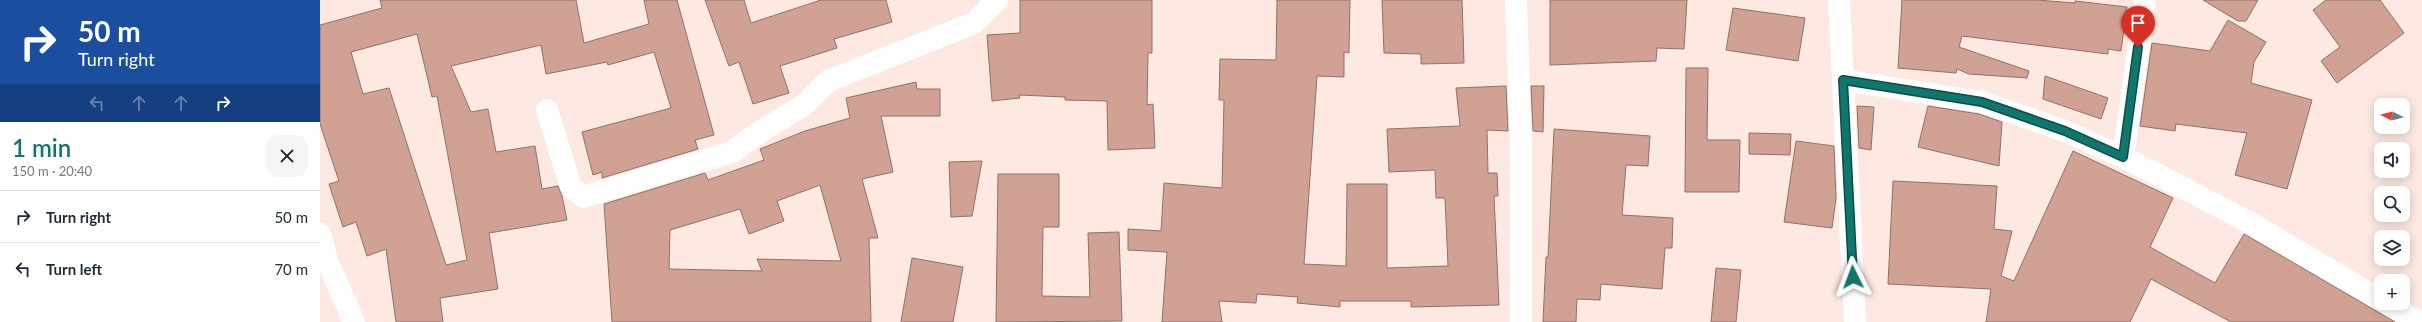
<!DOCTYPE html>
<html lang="en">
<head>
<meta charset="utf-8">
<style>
	:root { --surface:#fff; --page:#f6f6f7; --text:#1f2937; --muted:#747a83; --line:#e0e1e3; --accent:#0f766e }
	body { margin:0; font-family:Lato,sans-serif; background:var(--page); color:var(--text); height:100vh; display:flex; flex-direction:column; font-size:15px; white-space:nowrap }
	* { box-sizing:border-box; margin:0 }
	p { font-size:13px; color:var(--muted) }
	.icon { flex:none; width:22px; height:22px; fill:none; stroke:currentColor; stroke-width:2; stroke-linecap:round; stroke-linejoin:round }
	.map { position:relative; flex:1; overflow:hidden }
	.sheet { display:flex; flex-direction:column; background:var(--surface); width:320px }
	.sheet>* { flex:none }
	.top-card { background:#1a4fa0; color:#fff; overflow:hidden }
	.needle { width:26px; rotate:276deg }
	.buttons { position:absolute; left:2054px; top:98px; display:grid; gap:8px }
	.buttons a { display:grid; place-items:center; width:36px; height:36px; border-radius:8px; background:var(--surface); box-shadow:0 2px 10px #0003; font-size:20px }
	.pin { position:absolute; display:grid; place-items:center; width:34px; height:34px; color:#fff; margin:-41px -17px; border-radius:50% 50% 50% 0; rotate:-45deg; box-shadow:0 0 4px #0007 }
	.pin .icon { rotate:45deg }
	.me { position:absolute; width:44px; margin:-22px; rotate:357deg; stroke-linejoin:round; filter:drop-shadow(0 0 3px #0008) }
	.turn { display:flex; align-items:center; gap:14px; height:84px; padding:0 12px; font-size:18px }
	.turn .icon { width:52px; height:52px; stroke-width:2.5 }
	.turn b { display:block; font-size:28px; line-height:34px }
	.lanes { display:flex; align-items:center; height:38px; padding:0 12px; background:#0003; justify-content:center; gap:20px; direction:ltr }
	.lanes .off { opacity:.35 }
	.round { display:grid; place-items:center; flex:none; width:42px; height:42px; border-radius:12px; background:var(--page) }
	.head { display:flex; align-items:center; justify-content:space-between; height:68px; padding:0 12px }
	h1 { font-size:24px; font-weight:600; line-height:30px; color:var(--accent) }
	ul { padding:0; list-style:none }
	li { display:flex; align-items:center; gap:12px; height:52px; padding:0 12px; border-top:1px solid var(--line) }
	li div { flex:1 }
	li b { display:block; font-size:15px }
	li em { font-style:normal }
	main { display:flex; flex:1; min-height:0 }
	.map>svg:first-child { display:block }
	.building { fill:#d1a293; stroke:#8f7168; fill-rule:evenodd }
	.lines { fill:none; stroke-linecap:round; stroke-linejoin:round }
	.minor { stroke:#fff; stroke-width:22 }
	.route-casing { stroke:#0a4d48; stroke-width:10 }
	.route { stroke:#0f766e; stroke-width:7 }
</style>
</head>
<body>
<main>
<section class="sheet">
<div class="top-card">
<div class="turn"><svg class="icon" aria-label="right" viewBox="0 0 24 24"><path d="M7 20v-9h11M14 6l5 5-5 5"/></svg><div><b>50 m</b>Turn right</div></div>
<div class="lanes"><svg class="icon off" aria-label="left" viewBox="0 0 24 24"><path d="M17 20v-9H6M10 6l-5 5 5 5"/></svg><svg class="icon off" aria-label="ahead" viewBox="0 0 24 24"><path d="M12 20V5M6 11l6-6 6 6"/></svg><svg class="icon off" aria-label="ahead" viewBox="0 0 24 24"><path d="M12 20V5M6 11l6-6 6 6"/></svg><svg class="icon" aria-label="right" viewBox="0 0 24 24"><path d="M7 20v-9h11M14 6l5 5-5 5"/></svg></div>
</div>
<div class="head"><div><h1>1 min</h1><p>150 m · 20:40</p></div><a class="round"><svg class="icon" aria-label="close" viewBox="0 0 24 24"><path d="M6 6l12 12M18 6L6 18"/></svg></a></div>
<ul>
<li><svg class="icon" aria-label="right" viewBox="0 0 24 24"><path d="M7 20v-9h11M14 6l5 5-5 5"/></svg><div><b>Turn right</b></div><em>50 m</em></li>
<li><svg class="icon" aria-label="left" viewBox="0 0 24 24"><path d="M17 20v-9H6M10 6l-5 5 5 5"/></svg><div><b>Turn left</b></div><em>70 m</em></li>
</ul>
</section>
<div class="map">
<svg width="2102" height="322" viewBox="0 0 2102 322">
	<rect width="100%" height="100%" fill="#fde9e1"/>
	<!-- building -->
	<path class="building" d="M60,0H256L264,43L329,24L324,0H357L394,135L375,140L378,149L282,178V172L273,175L262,132L351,108L334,52L288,65L287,62L226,74L221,45L131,66L151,112L168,109L176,152L215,146L222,189L238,186L242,196L247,220L169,233L178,289L120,298L123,322H76L66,249L47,256L36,222L23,227L9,184L19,181L0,124V25L62,8ZM97,34L112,97L117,96L147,260L126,265L69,88L43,94L31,52Z
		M385,0H424L431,23L501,0H566L572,22L514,39L517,48L460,66L469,93L433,104L419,62L409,66Z
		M700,0H832V53H828L827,105L833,104L835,148L788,150L787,101L745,100V97L699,95L700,98L672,101L667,35L700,33Z
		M957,0H1030L1029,53L1024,52V77L997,76L984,264L1026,266L1027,184H1067V268L1128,266L1125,198H1116L1115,170L1069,172L1067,129L1140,126L1136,88L1186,86L1188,131L1167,130L1168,173H1177L1178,196H1174L1179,305L1091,307V301H1020V307L977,303L978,297L937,294L936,303L899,301L902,322H842L847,252L808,250V229L841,231L844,183L902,188L904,100H899L900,59L956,60Z
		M1062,0H1142L1144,63L1101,64V54L1064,53Z
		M1230,0H1367L1364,49L1337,48L1336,61L1230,65Z
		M1582,0H1717L1755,3V1L1807,7L1801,51L1788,49V54L1642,36L1639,47L1709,71L1707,78L1649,74L1637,69L1636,73L1578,68Z
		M1883,0H1938L1926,21H1918Z
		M2006,0H2060L2084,33L2017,83L2001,61L2020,47L1993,10Z
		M1413,8L1485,18L1478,61L1406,50Z
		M1908,20L1946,42L1934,62L1931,83L1992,100L1967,189L1915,175L1927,133L1856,124L1855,131L1820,126L1832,43L1890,51Z
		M1366,68H1388L1387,140H1420L1419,192H1365Z
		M1725,76L1788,98L1781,119L1723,99Z
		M596,82L597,89H620V116H561L573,172L542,179L558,238H549L551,322H292L284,204L385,173L388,180L444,160L440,149L485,131L530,118L526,98ZM500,185L521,261L437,259L442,271L349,269L350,230L420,209L429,234L464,221L457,201Z
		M1211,86H1224L1223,132L1213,131Z
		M1537,106L1554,107L1551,150L1539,148Z
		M1608,106L1659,114L1682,122L1679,166L1598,147Z
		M1234,129L1330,136L1328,166L1306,165L1302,215L1353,218L1352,248H1345L1342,289L1281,284L1280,300L1257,299L1256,322H1223L1226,257H1228Z
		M1429,133L1471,134L1470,155L1429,154Z
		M1476,141L1514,146L1516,198L1512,228L1464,222Z
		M1753,151L1853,198L1830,247L1895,283L1924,234L2075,322H1911L1831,279L1810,322H1666L1671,289L1568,284L1573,181L1677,186L1674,229L1692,231L1681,276L1694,281Z
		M662,161L652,216L631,217L629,162Z
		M678,174H739V227H723L722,296L770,297L768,233L799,232L802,321L676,322Z
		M592,258L643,267L633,322H581Z
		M1396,268L1421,270L1416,322H1391Z"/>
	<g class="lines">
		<!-- minor -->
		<path class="minor" d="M1196,0L1201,148V322
			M1519,0L1535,322
			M1523,80L1662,102L1745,131L1803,157L1925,220L2061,300
			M227,110L251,187L263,197L412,152L438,133L484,105L508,81L654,23L677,0
			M1803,157L1825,0
			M0,234L8,263L34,322
			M2067,303L2099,322"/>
	</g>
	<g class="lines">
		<defs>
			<path id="route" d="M1533,277L1523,80L1662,102L1745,131L1803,157L1818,47"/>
		</defs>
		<!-- route casing -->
		<use href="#route" class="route-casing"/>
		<!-- route -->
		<use href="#route" class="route"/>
	</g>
</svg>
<div class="buttons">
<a><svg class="needle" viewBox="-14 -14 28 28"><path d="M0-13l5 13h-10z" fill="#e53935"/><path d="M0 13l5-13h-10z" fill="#747a83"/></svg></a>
<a><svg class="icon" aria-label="sound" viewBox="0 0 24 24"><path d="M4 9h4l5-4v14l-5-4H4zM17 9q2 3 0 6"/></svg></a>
<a><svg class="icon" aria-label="search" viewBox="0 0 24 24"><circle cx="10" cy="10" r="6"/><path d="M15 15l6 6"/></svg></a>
<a><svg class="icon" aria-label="layers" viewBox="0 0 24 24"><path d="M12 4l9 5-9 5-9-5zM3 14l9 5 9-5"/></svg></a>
<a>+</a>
</div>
<div class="pin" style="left:1818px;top:47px;background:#d93025"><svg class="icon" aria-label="arrive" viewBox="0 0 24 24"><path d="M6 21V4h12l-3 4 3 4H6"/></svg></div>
<svg class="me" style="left:1533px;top:277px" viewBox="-20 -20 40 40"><path d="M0-17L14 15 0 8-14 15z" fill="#0f766e" stroke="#fff" stroke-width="4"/></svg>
</div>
</main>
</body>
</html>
